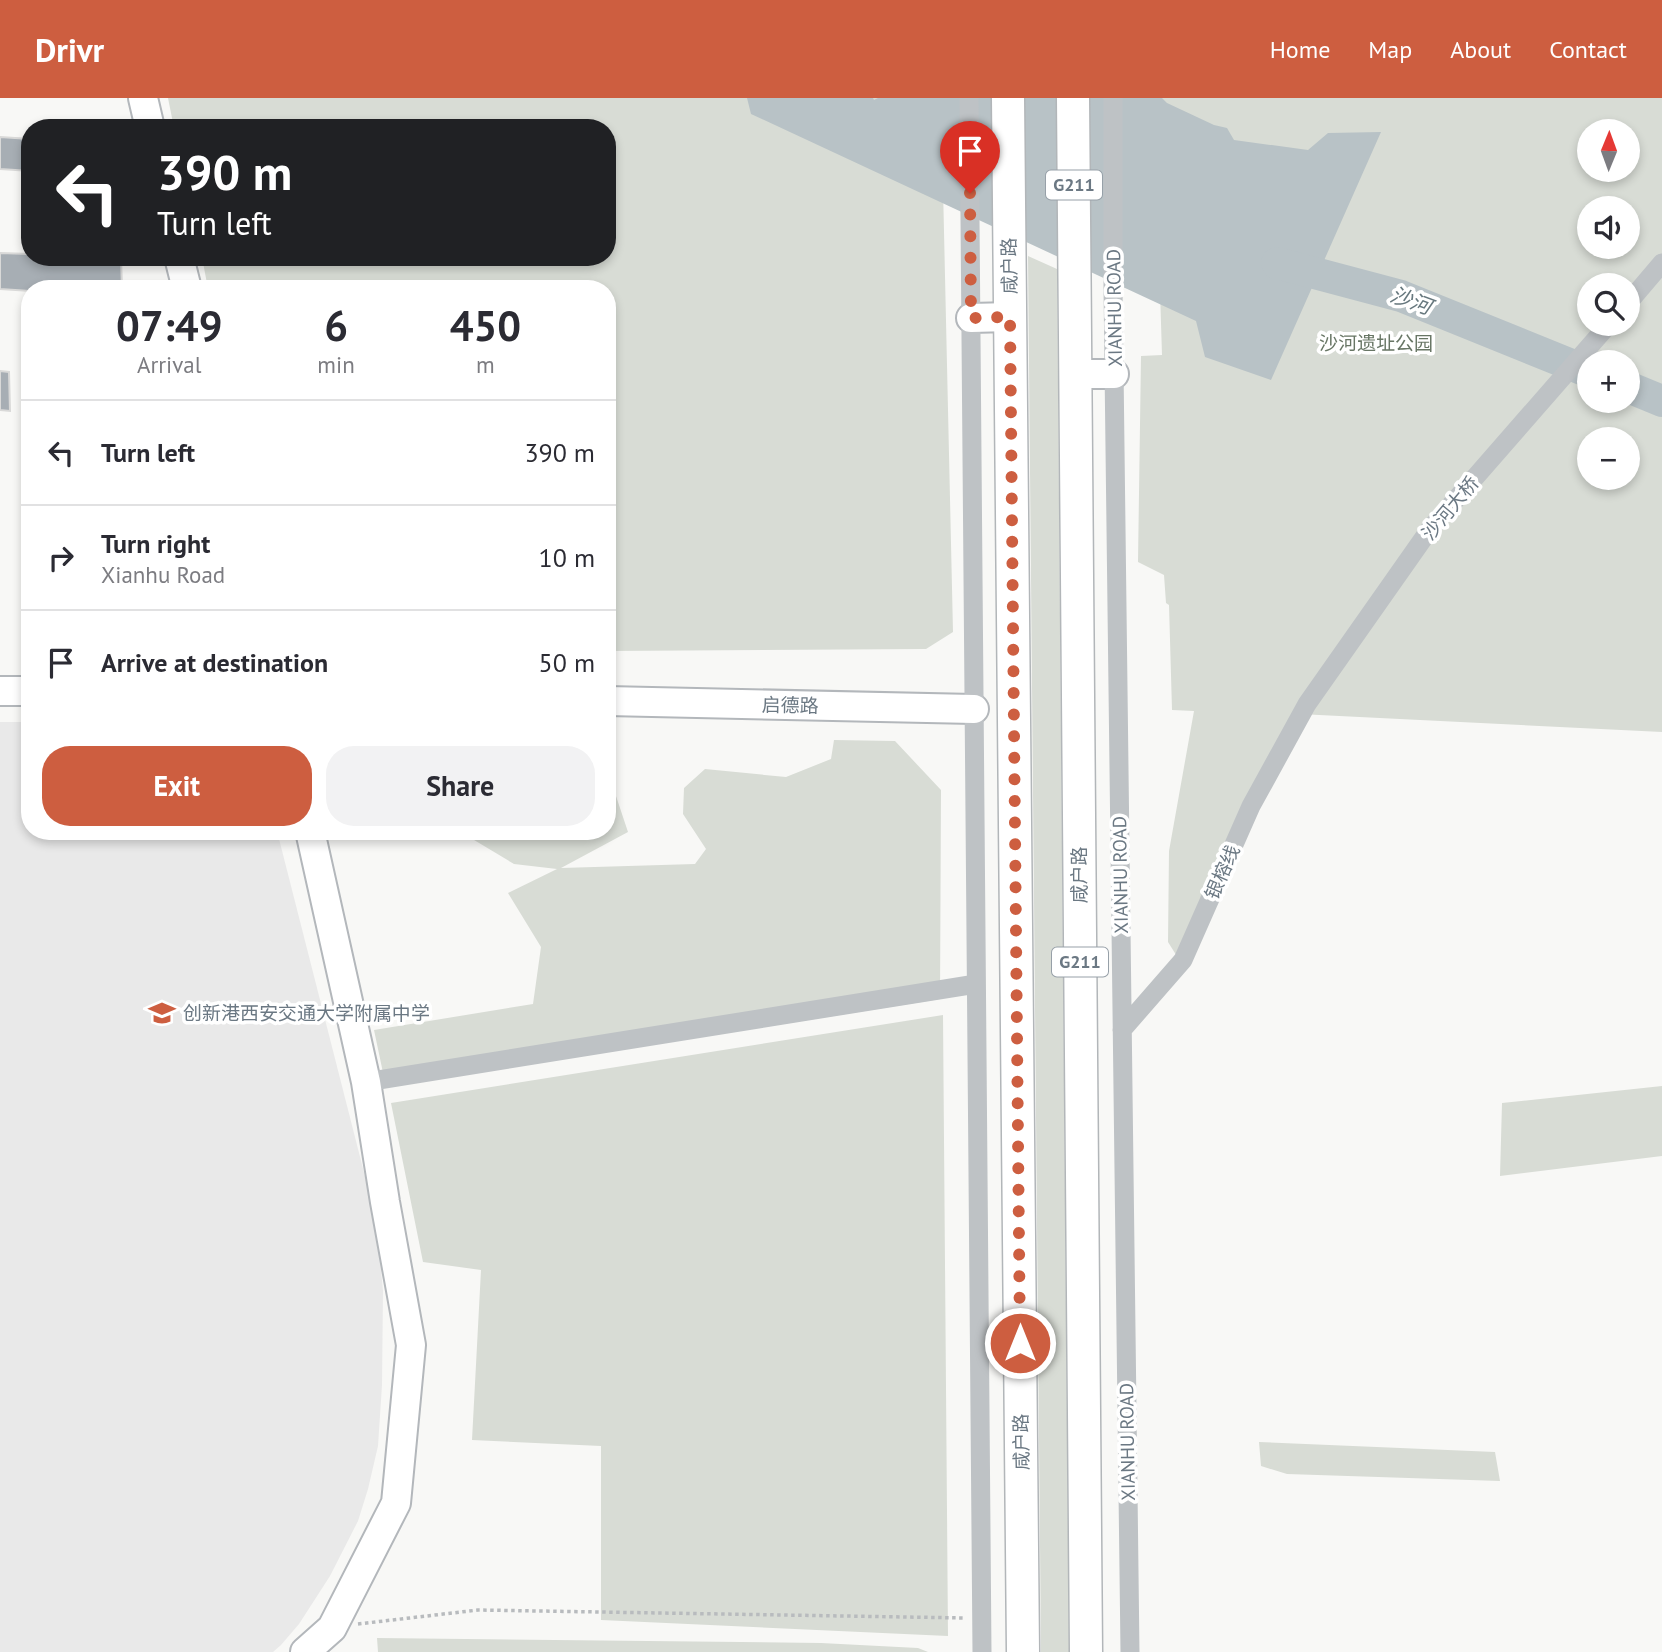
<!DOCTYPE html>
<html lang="en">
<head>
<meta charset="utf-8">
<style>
	:root { --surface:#fff; --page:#f2f2f3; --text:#2b2b33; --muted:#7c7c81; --line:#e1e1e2; --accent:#cd5e40 }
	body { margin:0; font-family:"PT Sans","Noto Sans SC",sans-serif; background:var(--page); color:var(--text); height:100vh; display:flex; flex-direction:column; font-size:26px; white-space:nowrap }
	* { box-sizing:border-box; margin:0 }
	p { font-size:23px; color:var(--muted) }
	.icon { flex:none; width:38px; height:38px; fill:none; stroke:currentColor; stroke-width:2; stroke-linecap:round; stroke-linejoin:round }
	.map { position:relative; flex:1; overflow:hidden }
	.sheet { position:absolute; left:21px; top:182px; width:595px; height:560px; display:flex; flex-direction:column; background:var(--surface); border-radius:28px; box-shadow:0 4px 10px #0003 }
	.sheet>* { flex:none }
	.hud { position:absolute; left:21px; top:21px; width:595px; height:147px; border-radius:28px; box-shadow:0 4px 10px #0003; background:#202124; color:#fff; overflow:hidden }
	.needle { width:46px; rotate:1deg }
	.fabs { position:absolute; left:1577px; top:21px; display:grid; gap:14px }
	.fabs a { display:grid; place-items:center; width:63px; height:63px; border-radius:50%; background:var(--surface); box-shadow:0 4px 10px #0003; font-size:35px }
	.pin { position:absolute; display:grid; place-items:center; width:60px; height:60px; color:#fff; margin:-72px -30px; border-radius:50% 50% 50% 0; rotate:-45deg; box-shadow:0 0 7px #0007 }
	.pin .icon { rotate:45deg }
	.me { position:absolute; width:77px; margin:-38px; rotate:0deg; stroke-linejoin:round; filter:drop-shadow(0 0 5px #0008) }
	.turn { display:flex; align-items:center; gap:24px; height:147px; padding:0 21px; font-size:32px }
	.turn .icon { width:91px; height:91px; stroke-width:2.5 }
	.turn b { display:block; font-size:49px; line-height:60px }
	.eta { display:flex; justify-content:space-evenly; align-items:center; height:119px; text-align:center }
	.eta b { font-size:42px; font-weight:800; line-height:49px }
	.button { display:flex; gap:14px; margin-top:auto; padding:14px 21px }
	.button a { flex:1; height:80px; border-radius:28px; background:var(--accent); color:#fff; font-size:28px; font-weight:800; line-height:80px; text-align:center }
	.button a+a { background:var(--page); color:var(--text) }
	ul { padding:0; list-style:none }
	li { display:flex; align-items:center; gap:21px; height:105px; padding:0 21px; border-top:2px solid var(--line) }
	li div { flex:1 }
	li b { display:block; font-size:26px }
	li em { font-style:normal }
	header { display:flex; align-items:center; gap:42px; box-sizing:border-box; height:98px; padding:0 35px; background:var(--accent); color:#fff }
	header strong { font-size:33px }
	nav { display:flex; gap:38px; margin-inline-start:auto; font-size:24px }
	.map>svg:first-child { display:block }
	.built { fill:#e9e9e9 }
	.green { fill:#d8dcd5; fill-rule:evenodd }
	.water { fill:#b8c2c6 }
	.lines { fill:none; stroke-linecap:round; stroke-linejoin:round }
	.river { stroke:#b8c2c6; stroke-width:32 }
	.building { fill:#a7aeb4; stroke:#d9d9d8; stroke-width:2 }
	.secondary-casing { stroke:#b3b7bb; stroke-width:32 }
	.primary-casing { stroke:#b2b6b9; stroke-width:35 }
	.path { stroke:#b8bbbe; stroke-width:3.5; stroke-dasharray:3.5 3.5; stroke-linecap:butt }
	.street { stroke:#bec2c5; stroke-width:19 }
	.secondary { stroke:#fff; stroke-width:28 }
	.primary { stroke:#fff; stroke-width:32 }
	.route { stroke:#cd5e40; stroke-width:12; stroke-dasharray:0 21.6 }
	.labels { text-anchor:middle; stroke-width:7; stroke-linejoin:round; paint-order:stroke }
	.shield { fill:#fff; stroke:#97a0a8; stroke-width:2 }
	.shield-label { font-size:18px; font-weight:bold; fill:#6b7883 }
	.street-label { font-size:19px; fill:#6b7883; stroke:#fff }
	.park-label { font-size:19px; fill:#687665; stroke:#fff }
	.poi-label { font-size:19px; fill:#6b7883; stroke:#fff; text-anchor:start }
	.water-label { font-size:21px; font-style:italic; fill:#67787e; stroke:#fff }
</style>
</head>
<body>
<header>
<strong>Drivr</strong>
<nav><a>Home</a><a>Map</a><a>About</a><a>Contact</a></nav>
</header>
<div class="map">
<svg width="1662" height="1554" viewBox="0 0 1662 1554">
	<rect width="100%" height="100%" fill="#f8f8f6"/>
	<!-- built -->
	<path class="built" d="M0,624H30V733H277L370,1098L377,1129L383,1193L382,1287L378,1348L368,1391L358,1423L330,1478L299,1526L281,1547L273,1554H0Z"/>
	<!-- green -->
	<path class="green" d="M168,0H941L953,534L926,551L607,553V191H208L202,159H607V30H174Z
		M1154,0H1662V634L1299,616L1178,860L1168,844L1169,753L1194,613L1172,612L1169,507L1166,505L1164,477L1138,464L1141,258L1162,257ZM1589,33H1628V72H1589ZM1589,110H1628V149H1589ZM1589,187H1628V226H1589ZM1589,264H1628V303H1589ZM1589,341H1628V380H1589Z
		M1028,158L1057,171L1069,1554H1041Z
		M834,642L895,643L941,692L940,901L386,989L374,932L533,906L541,849L508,795L557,771L514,766L459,733H607V691L615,695L628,734L561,770L695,766L706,751L683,716L684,690L705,671L786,679L831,661Z
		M943,917L948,1538L601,1522V1348L472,1342L481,1172L423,1164L391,1005Z
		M1662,988V1058L1500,1078L1502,1005Z
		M1259,1344L1495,1354L1500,1383L1287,1376L1261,1368Z
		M377,1540L821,1545L918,1550L928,1554H378Z"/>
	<!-- water -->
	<path class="water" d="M747,0H873L874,2L878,0H1162L1167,5L1214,27L1227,30L1234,42L1308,52L1328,35L1381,34L1271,282L1205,259L1196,223L751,16Z"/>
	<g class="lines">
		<!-- river -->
		<path class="river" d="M1277,165L1401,198L1589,274
			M1628,289L1662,303"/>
	</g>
	<!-- building -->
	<path class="building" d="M0,39L30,41V73L0,71Z
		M0,155L30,156V159H121L122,191H30V193L0,191Z
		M0,273L9,274L10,313L0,312Z"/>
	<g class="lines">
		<defs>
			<path id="secondary" d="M143,0L150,30
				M179,159L187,191
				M971,220L1010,219
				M1075,276H1114
				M0,593H30
				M607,603L974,611
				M305,1554L332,1530L396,1405L411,1247L385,1104L366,984L310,733"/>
			<path id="primary" d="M1008,0L1023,1554
				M1073,0L1086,1554"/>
		</defs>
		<!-- secondary casing -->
		<use href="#secondary" class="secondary-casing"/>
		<!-- primary casing -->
		<use href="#primary" class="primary-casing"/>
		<!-- path -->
		<path class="path" d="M358,1526L478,1512L966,1520"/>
		<!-- street -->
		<path class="street" d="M969,0L982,1554
			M1113,0V189L1130,1554
			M1628,205L1662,165
			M1122,932L1183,862L1251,708L1307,606L1430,431L1609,226
			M366,984L976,886"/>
		<!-- secondary -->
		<use href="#secondary" class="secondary"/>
		<!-- primary -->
		<use href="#primary" class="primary"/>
	</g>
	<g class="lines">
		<!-- route -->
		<path class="route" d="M970,95L971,220L1010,219L1020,1245"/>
	</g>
	<!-- icons -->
	<defs>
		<symbol id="school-bare" viewBox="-9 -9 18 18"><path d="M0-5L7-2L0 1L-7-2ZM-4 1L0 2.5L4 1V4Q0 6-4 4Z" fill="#cd5e40" stroke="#fff" stroke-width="2.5" paint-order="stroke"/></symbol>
	</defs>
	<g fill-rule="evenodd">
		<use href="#school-bare" x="143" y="896" width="38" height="38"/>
	</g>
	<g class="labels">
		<!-- shield labels -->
		<g class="shield">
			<rect x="1046" y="72.5" width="56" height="29" rx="5"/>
			<rect x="1052" y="849.5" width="56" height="29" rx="5"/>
		</g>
		<g class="shield-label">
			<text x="1074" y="93">G211</text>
			<text x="1080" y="870">G211</text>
		</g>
		<!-- street labels -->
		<g class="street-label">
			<text transform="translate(1009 168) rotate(-91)" y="7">咸户路</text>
			<text transform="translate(1114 210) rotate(-91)" y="7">XIANHU ROAD</text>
			<text transform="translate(1450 410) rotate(-50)" y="7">沙河大桥</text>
			<text transform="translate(790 607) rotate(1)" y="7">启德路</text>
			<text transform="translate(1222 774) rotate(-66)" y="7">银榕线</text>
			<text transform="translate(1079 777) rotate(-90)" y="7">咸户路</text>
			<text transform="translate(1120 777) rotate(-91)" y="7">XIANHU ROAD</text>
			<text transform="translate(1021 1344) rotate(-91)" y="7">咸户路</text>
			<text transform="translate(1127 1344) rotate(-91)" y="7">XIANHU ROAD</text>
		</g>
		<!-- park labels -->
		<g class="park-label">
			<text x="1376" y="252">沙河遗址公园</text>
		</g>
		<!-- poi labels -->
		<g class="poi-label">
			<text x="183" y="922">创新港西安交通大学附属中学</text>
		</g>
		<!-- water labels -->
		<g class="water-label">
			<text transform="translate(1411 203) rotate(20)" y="7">沙河</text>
		</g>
	</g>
</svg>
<div class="fabs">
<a><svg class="needle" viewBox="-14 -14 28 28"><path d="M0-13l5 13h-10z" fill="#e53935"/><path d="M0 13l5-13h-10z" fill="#7c7c81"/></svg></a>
<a><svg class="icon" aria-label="sound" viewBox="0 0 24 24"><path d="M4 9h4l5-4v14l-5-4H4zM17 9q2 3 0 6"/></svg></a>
<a><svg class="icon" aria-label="search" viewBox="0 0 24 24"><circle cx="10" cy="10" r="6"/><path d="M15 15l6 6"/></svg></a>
<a>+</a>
<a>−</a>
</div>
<div class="pin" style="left:970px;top:95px;background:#d93025"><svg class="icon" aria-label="arrive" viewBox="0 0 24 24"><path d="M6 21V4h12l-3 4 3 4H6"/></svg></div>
<svg class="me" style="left:1020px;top:1245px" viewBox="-20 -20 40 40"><circle r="17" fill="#cd5e40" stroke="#fff" stroke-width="3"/><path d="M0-11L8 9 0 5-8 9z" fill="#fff"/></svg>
<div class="hud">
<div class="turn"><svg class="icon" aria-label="left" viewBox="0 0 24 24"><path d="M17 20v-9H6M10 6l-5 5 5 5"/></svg><div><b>390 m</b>Turn left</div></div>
</div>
<section class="sheet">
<div class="eta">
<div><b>07:49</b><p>Arrival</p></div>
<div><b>6</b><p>min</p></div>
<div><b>450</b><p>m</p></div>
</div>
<ul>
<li><svg class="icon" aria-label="left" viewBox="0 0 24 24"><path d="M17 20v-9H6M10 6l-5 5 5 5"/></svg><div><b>Turn left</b></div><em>390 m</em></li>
<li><svg class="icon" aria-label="right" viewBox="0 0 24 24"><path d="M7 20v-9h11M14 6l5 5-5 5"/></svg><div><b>Turn right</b><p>Xianhu Road</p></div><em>10 m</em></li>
<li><svg class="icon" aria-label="arrive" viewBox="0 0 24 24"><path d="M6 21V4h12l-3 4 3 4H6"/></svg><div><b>Arrive at destination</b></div><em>50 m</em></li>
</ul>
<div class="button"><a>Exit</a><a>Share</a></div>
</section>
</div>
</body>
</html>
